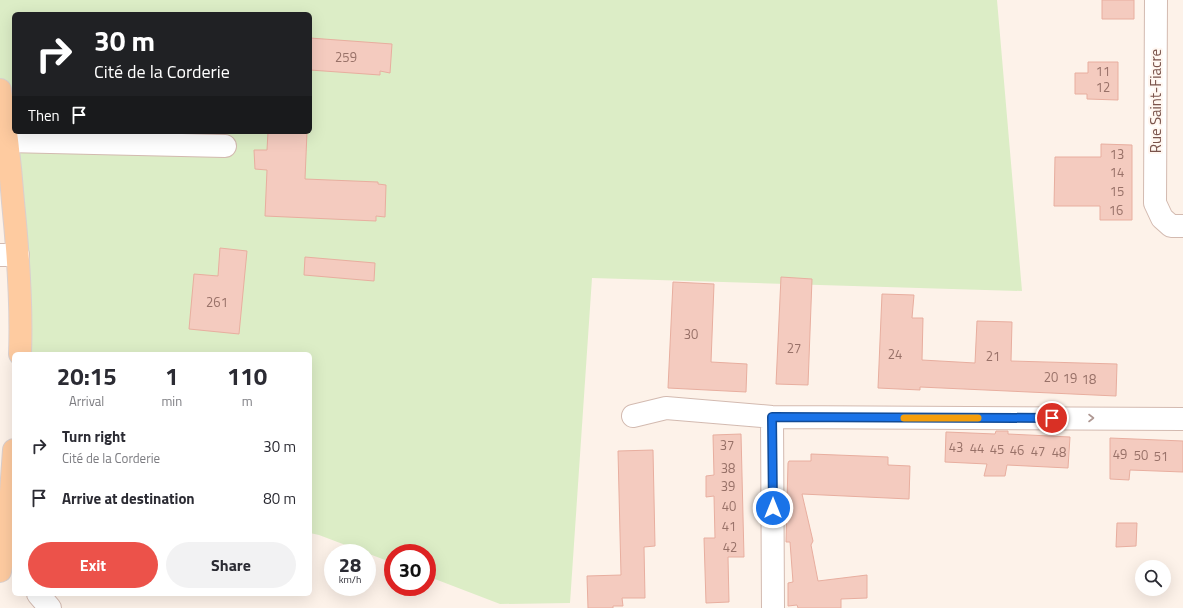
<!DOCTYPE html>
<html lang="en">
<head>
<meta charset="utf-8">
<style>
	:root { --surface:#fff; --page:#f2f2f3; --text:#2b2b33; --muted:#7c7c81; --accent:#ec524a }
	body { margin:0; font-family:"Titillium Web",sans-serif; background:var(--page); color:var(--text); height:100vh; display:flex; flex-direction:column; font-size:15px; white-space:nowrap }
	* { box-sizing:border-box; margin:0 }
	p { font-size:13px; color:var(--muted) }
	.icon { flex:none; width:22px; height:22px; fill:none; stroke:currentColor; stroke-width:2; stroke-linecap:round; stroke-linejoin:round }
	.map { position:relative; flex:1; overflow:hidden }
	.sheet { position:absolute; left:12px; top:352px; width:300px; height:244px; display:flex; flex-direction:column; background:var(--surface); border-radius:6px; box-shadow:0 4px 16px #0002 }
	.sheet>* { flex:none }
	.top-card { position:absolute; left:12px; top:12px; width:300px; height:122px; border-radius:6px; box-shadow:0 4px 16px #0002; background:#202124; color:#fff; overflow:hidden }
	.tools { position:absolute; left:1135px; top:560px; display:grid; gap:8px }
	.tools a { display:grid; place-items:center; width:36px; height:36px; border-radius:50%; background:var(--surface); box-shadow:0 4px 16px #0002; font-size:20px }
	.speed { position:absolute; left:324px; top:544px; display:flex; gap:8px; font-size:20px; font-weight:700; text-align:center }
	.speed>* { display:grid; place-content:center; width:52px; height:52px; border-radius:50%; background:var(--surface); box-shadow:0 4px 16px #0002; line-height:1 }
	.speed small { font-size:10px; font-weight:400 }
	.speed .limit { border:6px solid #d22; background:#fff; color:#111 }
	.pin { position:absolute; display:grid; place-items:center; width:34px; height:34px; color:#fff; margin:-17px; border:2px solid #fff; border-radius:50%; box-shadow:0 1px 4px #0007 }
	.me { position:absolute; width:44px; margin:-22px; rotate:0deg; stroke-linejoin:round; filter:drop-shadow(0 0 3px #0008) }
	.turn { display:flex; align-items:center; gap:14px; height:84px; padding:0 16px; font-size:18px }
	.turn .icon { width:52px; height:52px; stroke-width:2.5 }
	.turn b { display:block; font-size:28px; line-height:34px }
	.then { display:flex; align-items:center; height:38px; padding:0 16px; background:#0003; gap:8px; font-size:15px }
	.eta { display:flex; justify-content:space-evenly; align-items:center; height:68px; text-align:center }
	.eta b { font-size:24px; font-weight:700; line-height:28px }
	.primary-button { display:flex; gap:8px; margin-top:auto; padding:8px 16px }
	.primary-button a { flex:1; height:46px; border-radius:24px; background:var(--accent); color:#fff; font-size:16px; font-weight:700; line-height:46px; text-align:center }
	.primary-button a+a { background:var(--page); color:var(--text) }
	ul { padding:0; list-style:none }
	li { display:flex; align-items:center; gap:12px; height:52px; padding:0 16px }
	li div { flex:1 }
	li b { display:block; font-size:15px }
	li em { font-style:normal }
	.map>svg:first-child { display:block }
	.green { fill:#dcedc6; fill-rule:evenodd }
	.building { fill:#f4cbbf; stroke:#e8ae9f }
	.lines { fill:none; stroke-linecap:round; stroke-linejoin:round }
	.minor-casing { stroke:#d3bab0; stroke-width:24 }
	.major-casing { stroke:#dacfcd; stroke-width:24 }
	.minor { stroke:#fff; stroke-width:22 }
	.major { stroke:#fecba0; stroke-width:22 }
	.oneway { stroke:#af9893 }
	.route-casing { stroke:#114b97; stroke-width:10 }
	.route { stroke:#1a73e8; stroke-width:7 }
	.slow { stroke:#f59e0b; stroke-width:7 }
	.labels { text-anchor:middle; stroke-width:4; stroke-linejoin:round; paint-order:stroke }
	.number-label { font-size:13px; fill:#987168 }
	.street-label { font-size:15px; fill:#7a534b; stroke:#fff7f1 }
</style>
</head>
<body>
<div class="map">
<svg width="1183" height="608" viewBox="0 0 1183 608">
	<rect width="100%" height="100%" fill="#fdf2e9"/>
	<!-- green -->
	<path class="green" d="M0,0H997L1022,291L592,278L570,603L500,604L427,576V553H393V563L319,535L310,533V354H20L0,90ZM14,14H310V132H14Z"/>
	<!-- building -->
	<path class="building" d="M1102,0H1134V19H1102Z
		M310,38L392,44L390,73L380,71V75L310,70Z
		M1088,62H1118V100L1087,99V94H1075V73H1088Z
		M268,132H307L305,179L378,182V184L386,185L385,217L376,216V221L265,216L267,170L255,169L254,150H267Z
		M1101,144L1132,145V220H1100V206H1054L1055,157H1101Z
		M220,248L247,251L239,334L189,329L194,274L218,276Z
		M305,257L375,263L374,281L304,275Z
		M781,277L812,279L808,385L776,384Z
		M673,282L714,284L711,362L747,364L746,392L668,388Z
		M882,294L914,295L912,318H923L922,360L975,363L977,321L1012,322L1011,361L1117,364L1116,396L920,387V390L878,388Z
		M996,431H1008V434L1070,437L1068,468L1007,465L1005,476H984L987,464L945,462L946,432L995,434Z
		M741,434L744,557H728L729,602L706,603L704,538H715L714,496L706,497V476L714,475L713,435Z
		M1110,438L1183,441V472L1130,470L1129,480L1110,479Z
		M653,450L655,546L644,547L645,598H622L623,606H613V608H588L587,576L621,575L618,451Z
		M811,454L888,457V465L910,466L909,499L802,494L813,541L811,545L818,581L867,575V598L841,599V608H798L797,605L788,606V583L793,582L790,542H786L788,463L789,461H811Z
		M1117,523H1137L1136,546L1116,547Z"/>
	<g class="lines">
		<defs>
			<path id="minor" d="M1156,0L1155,203L1162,218L1171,226H1183
				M7,141L225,146
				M0,255H18
				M633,416L666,408L772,417L1183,419
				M772,417L773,608
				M38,594L50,608"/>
			<path id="major" d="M0,90C6,127 10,164 13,202C18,252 22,303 20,354
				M0,571L9,521L14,450"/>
		</defs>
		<!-- minor casing -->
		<use href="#minor" class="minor-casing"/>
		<!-- major casing -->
		<use href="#major" class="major-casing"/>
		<!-- minor -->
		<use href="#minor" class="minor"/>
		<!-- major -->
		<use href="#major" class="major"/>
	</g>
	<!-- one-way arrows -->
	<defs><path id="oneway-chevron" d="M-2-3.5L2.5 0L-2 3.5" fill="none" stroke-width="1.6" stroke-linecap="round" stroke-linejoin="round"/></defs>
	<use class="oneway" href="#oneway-chevron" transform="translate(1091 418)"/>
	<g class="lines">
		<defs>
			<path id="route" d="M773,508L772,417L1052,418"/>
		</defs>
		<!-- route casing -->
		<use href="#route" class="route-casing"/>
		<!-- route -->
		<use href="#route" class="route"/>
		<!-- slow -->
		<path class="slow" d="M904,418H978"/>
	</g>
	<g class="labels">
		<!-- number labels -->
		<g class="number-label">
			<text x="346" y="62">259</text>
			<text x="1103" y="76">11</text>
			<text x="1103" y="92">12</text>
			<text x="1117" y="159">13</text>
			<text x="1117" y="177">14</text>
			<text x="1117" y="196">15</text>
			<text x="1116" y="215">16</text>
			<text x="217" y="307">261</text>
			<text x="691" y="339">30</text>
			<text x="794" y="353">27</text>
			<text x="895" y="359">24</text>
			<text x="993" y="361">21</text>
			<text x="1051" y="382">20</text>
			<text x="1070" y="383">19</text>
			<text x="1089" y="384">18</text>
			<text x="727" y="450">37</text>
			<text x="956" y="452">43</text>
			<text x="977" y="453">44</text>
			<text x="997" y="454">45</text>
			<text x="1017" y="455">46</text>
			<text x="1038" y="456">47</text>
			<text x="1059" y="457">48</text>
			<text x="1120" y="459">49</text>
			<text x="1141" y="460">50</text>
			<text x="1161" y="461">51</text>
			<text x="728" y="473">38</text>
			<text x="728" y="491">39</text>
			<text x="729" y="511">40</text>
			<text x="729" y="531">41</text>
			<text x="730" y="552">42</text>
		</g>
		<!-- street labels -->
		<g class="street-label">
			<text transform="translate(1156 101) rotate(-90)" y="5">Rue Saint-Fiacre</text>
		</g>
	</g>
</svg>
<div class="tools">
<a><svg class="icon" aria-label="search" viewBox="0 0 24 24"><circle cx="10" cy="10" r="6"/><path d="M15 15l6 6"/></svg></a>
</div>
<div class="speed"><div>28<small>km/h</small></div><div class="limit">30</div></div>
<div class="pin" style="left:1052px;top:418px;background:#d93025"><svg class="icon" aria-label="arrive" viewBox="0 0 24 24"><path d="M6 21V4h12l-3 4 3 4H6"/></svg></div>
<svg class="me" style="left:773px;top:508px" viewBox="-20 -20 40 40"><circle r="17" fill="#1a73e8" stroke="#fff" stroke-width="3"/><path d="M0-11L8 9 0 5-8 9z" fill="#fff"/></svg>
<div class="top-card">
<div class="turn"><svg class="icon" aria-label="right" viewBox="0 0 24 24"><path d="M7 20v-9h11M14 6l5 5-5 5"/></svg><div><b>30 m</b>Cité de la Corderie</div></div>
<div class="then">Then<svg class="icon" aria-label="arrive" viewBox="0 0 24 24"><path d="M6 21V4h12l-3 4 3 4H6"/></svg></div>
</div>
<section class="sheet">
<div class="eta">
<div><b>20:15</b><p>Arrival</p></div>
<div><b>1</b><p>min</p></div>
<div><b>110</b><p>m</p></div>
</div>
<ul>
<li><svg class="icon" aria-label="right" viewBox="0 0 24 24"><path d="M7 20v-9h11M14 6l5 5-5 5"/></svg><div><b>Turn right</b><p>Cité de la Corderie</p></div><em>30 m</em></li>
<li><svg class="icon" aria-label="arrive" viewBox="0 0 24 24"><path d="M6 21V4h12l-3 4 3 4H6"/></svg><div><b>Arrive at destination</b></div><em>80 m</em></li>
</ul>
<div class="primary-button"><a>Exit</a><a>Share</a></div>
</section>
</div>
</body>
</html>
